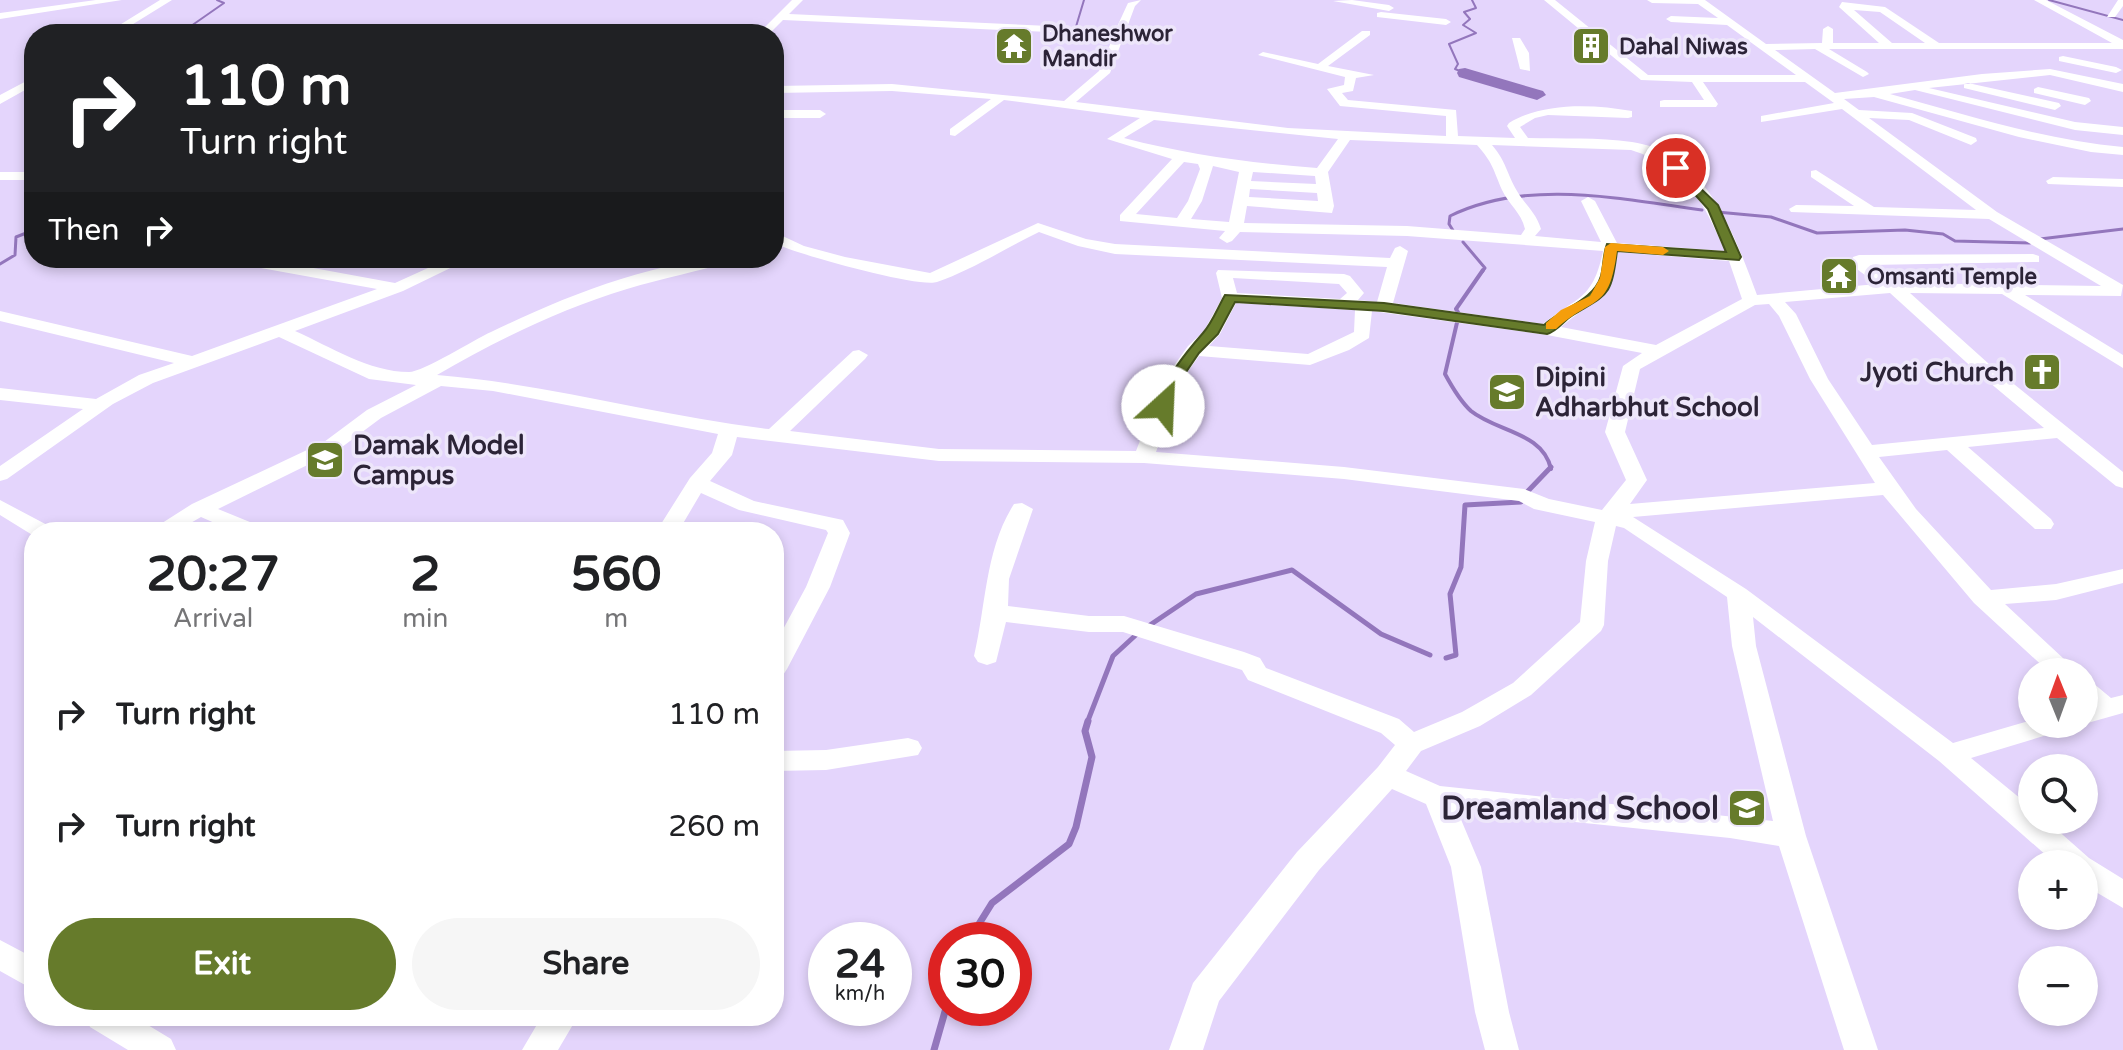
<!DOCTYPE html>
<html lang="en">
<head>
<meta charset="utf-8">
<style>
	:root { --surface:#fff; --page:#f6f6f6; --text:#202124; --muted:#757577; --accent:#667b2b }
	body { margin:0; font-family:"Varela Round",sans-serif; background:var(--page); color:var(--text); height:100vh; display:flex; flex-direction:column; font-size:30px; white-space:nowrap }
	* { box-sizing:border-box; margin:0 }
	p { font-size:26px; color:var(--muted) }
	.icon { flex:none; width:44px; height:44px; fill:none; stroke:currentColor; stroke-width:2; stroke-linecap:round; stroke-linejoin:round }
	.map { position:relative; flex:1; overflow:hidden }
	.details { position:absolute; left:24px; top:522px; width:760px; height:504px; display:flex; flex-direction:column; background:var(--surface); border-radius:32px; box-shadow:0 4px 12px #0003 }
	.details>* { flex:none }
	.guide { position:absolute; left:24px; top:24px; width:760px; height:244px; border-radius:32px; box-shadow:0 4px 12px #0003; background:#202124; color:#fff; overflow:hidden }
	.needle { width:52px; rotate:359deg }
	.buttons { position:absolute; left:2018px; top:658px; display:grid; gap:16px }
	.buttons a { display:grid; place-items:center; width:80px; height:80px; border-radius:50%; background:var(--surface); box-shadow:0 4px 12px #0003; font-size:40px }
	.speed { position:absolute; left:808px; top:922px; display:flex; gap:16px; font-size:40px; font-weight:700; text-align:center }
	.speed>* { display:grid; place-content:center; width:104px; height:104px; border-radius:50%; background:var(--surface); box-shadow:0 4px 12px #0003; line-height:1 }
	.speed small { font-size:20px; font-weight:400 }
	.speed .limit { border:12px solid #d22; background:#fff; color:#111 }
	.pin { position:absolute; display:grid; place-items:center; width:68px; height:68px; color:#fff; margin:-34px; border:4px solid #fff; border-radius:50%; box-shadow:0 2px 8px #0007 }
	.me { position:absolute; width:88px; margin:-44px; rotate:25deg; stroke-linejoin:round; filter:drop-shadow(0 0 6px #0008) }
	.turn { display:flex; align-items:center; gap:28px; height:168px; padding:0 24px; font-size:36px }
	.turn .icon { width:104px; height:104px; stroke-width:2.5 }
	.turn b { display:block; font-size:56px; line-height:68px }
	.then { display:flex; align-items:center; height:76px; padding:0 24px; background:#0003; gap:16px; font-size:30px }
	.eta { display:flex; justify-content:space-evenly; align-items:center; height:136px; text-align:center }
	.eta b { font-size:48px; font-weight:800; line-height:56px }
	.button { display:flex; gap:16px; margin-top:auto; padding:16px 24px }
	.button a { flex:1; height:92px; border-radius:48px; background:var(--accent); color:#fff; font-size:32px; font-weight:800; line-height:92px; text-align:center }
	.button a+a { background:var(--page); color:var(--text) }
	ul { padding:0; list-style:none }
	li { display:flex; align-items:center; gap:24px; height:112px; padding:0 24px }
	li div { flex:1 }
	li b { display:block; font-size:30px }
	li em { font-style:normal }
	.map>svg:first-child { display:block }
	.lines { fill:none; stroke-linecap:round; stroke-linejoin:round }
	.stream-far4 { stroke:#9376bc; stroke-width:2 }
	.stream-far3 { stroke:#9376bc; stroke-width:3 }
	.stream-far2 { stroke:#9376bc; stroke-width:4 }
	.stream-far1 { stroke:#9376bc; stroke-width:5 }
	.stream { stroke:#9376bc; stroke-width:7 }
	.river { fill:#9376bc; fill-rule:evenodd }
	.minor { fill:#fff; fill-rule:evenodd }
	.route { fill:#667b2b; stroke:#42501c; stroke-width:2 }
	.slow { fill:#f59e0b }
	.labels { text-anchor:middle; stroke-width:7; stroke-linejoin:round; paint-order:stroke }
	.far-poi-label { font-size:22px; font-weight:bold; fill:#2c2437; stroke:#ede6fa; text-anchor:start }
	.poi-label { font-size:26px; font-weight:bold; fill:#2c2437; stroke:#ede6fa; text-anchor:start }
	.near-poi-label { font-size:32px; font-weight:bold; fill:#2c2437; stroke:#ede6fa; text-anchor:end }
</style>
</head>
<body>
<div class="map">
<svg width="2123" height="1050" viewBox="0 0 2123 1050">
	<rect width="100%" height="100%" fill="#e4d5fc"/>
	<g class="lines">
		<!-- stream-far4 -->
		<path class="stream-far4" d="M2049,0L2123,20
			M1075,30L1084,0
			M196,34L197,30L191,26L224,3L217,0
			M1465,73L1455,69L1458,64L1449,44L1476,33L1463,25L1470,19L1464,12L1476,8L1472,0"/>
		<!-- stream-far3 -->
		<path class="stream-far3" d="M1717,212L1771,217L1817,233L1905,230L1943,234L1955,241L2030,243
			M1454,232L1449,224L1450,216C1527,178 1621,199 1702,210
			M2040,239L2123,229
			M1463,242L1485,268L1482,272
			M0,264L15,255L16,237L34,230"/>
		<!-- stream-far2 -->
		<path class="stream-far2" d="M1483,270L1456,309L1459,314L1445,374C1452,387 1460,401 1471,411C1497,432 1543,432 1551,469"/>
		<!-- stream-far1 -->
		<path class="stream-far1" d="M1528,491L1551,467
			M1147,627L1196,594L1292,570L1381,634L1430,655
			M1446,658L1456,655L1450,594L1461,567L1465,505L1521,502
			M1087,723L1113,656L1138,633"/>
		<!-- stream -->
		<path class="stream" d="M969,940L992,903L1069,844L1076,827L1092,757L1085,731L1088,721
			M934,1050L946,1008"/>
		<!-- river -->
		<path class="river" d="M1465,68L1543,91L1546,95L1537,100L1459,77L1457,73L1459,69Z"/>
		<!-- minor -->
		<path class="minor" d="M96,0H122L0,19V13Z
			M160,0H172L117,34H105Z
			M792,0H803L789,14L1116,29L1128,3L1141,0L1135,6L1110,73L1076,102L1288,128L1446,136V116L1340,106L1327,89L1344,85L1345,77L1258,55L1263,52L1318,64L1362,31H1370V35L1328,66L1374,75L1356,78L1353,91L1342,93L1348,100L1456,110L1458,136L1515,138L1507,126L1509,123C1543,102 1593,104 1632,111V117L1628,118L1548,115L1535,118L1520,127L1528,138C1562,139 1598,137 1632,142C1707,153 1734,234 1757,295L1877,284L1850,264L1853,257L1859,255L2033,254L2039,256V262L1870,265L1898,283L2101,286L1989,219L1791,212L1789,209L1796,205L1854,206L1811,177V171L1816,170L1874,207L1976,210L1842,109L1761,122V116L1834,103L1805,82H1703L1718,104L1716,107H1660V101L1664,100H1704L1692,82L1641,80L1544,0H1555L1648,75H1796L1727,25L1671,22L1666,19L1671,16L1718,18L1698,4L1652,3L1647,0H1705L1766,44L1822,43L1823,29L1828,26L1833,29V43H1879L1839,7L1842,2L1885,7L1939,43H2112L2034,0H2046L2123,40V49H1829L1867,72L1869,74L1863,77L1815,49L1775,50L1835,93L1982,74L2050,69L2123,84V92L2050,75L1929,88L2075,122L2123,127V135L2075,130L1915,90L1890,94C1967,115 2044,140 2123,147V155L2091,152L2019,137L1874,97L1844,99L1859,110L1912,113L1976,138L1977,141L1971,145L1909,120L1869,118L1997,212L2123,285L2121,296L2025,295L2123,355V368L2002,294L1910,293L1989,364L2123,472V488L2116,486L2057,438L1968,447L2051,519L2054,524L2051,529H2035L1947,450L1879,457L1916,509L1991,590L2056,584L2123,569V583L2056,600L2005,604L2078,672H2049L1974,603L1883,495L1633,517L1746,589L1953,743L2032,720V724H2064L2060,731L1971,758L2032,808V820H2046L2089,858L2123,879V908L2084,885V864H2056L1939,761L1753,617L1756,646L1806,836L1878,1050H1844L1779,846L1730,838L1457,810L1481,867L1509,1012L1519,1050H1485L1475,1012L1451,867L1426,804L1392,789L1319,870L1219,1001L1203,1050H1169L1193,983L1297,852L1378,767L1395,745L1381,733L1248,680L1242,670L1123,632H1089L1006,622L996,662L987,665L978,662L974,656C986,606 985,549 1014,504L1022,503L1033,509L1009,579L1008,606L1089,616H1124L1244,652L1260,658L1266,668L1399,719L1414,732L1462,712L1513,683L1580,622L1586,561L1595,522L1534,509L1519,501L1344,479L1144,463L939,461L737,437L732,455L710,481L754,501L843,520L850,533L830,587L787,669L783,675L774,678V646L806,587L828,533L826,530L739,510L701,493L678,532H656L690,478L712,453L718,434L493,391L441,386L381,418L338,450L218,509L262,527L265,532H235L201,517L175,532H148L192,504L324,442L367,410L416,385L369,379L279,337L153,383L113,404L7,479L0,481V466L83,409L0,400V388L96,399L139,375L174,363L0,321V311L192,356L377,289L233,263L225,258H259L395,283L450,258H471L403,291L295,331C331,347 369,372 409,372C423,372 475,339 491,332C561,298 659,258 737,258L735,261C699,271 663,278 627,289C561,309 497,340 437,375C549,384 658,416 769,429L853,351L859,350L868,355L865,359L790,431L939,449L1136,451L1163,381L1188,346L1204,331L1222,298L1216,273L1218,270L1344,274L1350,276L1364,293L1358,300L1377,302L1387,267L1115,254L1078,246L1039,232C1006,248 972,270 937,282C918,288 796,254 774,243V232L804,246L845,257L930,273L1038,223L1086,239L1115,244L1390,258L1395,248L1400,246L1408,251L1393,303L1543,324C1578,296 1593,300 1603,251L1407,236L1240,232L1232,241L1227,243L1219,238L1225,231L1120,221V215L1172,159L1107,139L1140,118L1004,100L955,136L950,135V129L991,99L892,91L774,93L776,86L892,84L1064,101L1099,71L1114,35L783,20L769,34H758ZM1854,10L1880,12L1925,43H1892ZM1154,120L1338,139L1317,168C1251,163 1189,155 1124,138ZM1350,140L1477,145C1493,163 1493,169 1502,190C1509,205 1521,212 1525,229L1521,235L1407,226L1244,223L1247,206L1332,213L1334,206L1328,172ZM1492,145L1631,150C1688,168 1702,200 1725,251L1617,243L1595,201L1588,197L1581,201L1601,242L1535,236L1541,229C1536,212 1525,205 1517,191C1506,172 1507,163 1492,145ZM1184,162L1198,164L1200,169L1188,201L1177,218L1136,214ZM1213,166L1239,172L1229,222L1191,219L1202,201ZM1253,172L1315,176L1316,184L1251,181ZM1250,189L1317,193L1318,201L1249,197ZM1618,252L1729,261L1742,299L1656,345L1561,327C1593,300 1610,299 1618,252ZM1233,278L1339,284L1347,293L1340,299L1237,293ZM1890,293L1977,372L2044,428L1872,445L1828,379L1796,314L1785,302ZM1236,303L1355,310L1354,332L1308,354L1209,346L1220,334ZM1769,304L1779,316L1810,379L1875,483L1630,504L1647,480L1625,432L1640,369L1755,305ZM1372,311L1547,335L1642,353L1623,366L1605,432L1626,480L1602,510L1549,499L1524,489L1344,467L1156,452L1181,381L1199,356L1310,365L1349,350L1369,338ZM1616,526L1624,528L1727,597L1732,646L1773,821L1440,786L1406,771L1421,751L1480,726L1531,695L1601,631L1604,625L1608,561Z
			M1352,0L1389,5L1394,8L1389,11L1333,1Z
			M2118,0H2123V6L2115,17H2107Z
			M1381,12L1446,19L1451,22L1446,25L1377,17V13Z
			M258,27L267,34H256L253,30Z
			M1512,38H1520L1529,53L1530,71L1520,69Z
			M2063,56L2116,67L2122,70L2116,73L2059,61V57Z
			M34,77V85L0,104V95Z
			M1968,83L2059,103L2061,106L2055,110L1964,88V84Z
			M2038,87L2089,98L2091,101L2085,105L2034,93V89Z
			M774,110H820L826,114L820,118H774Z
			M0,172H34V180H0Z
			M2053,177L2123,179V187L2048,184L2046,181Z
			M0,500L51,527L54,532H34V536L0,515Z
			M2084,680L2093,683L2111,698L2123,695V713L2084,724Z
			M908,738L918,741L922,748L918,755L826,770L774,771V751L826,750Z
			M0,940L34,958V990L0,971Z
			M85,1016H133L171,1039L176,1050H128L90,1027Z
			M542,1016H578L558,1050H522Z"/>
	</g>
	<!-- route -->
	<path class="route" d="M1676,165L1718,205L1741,257L1739,260L1617,251C1611,297 1609,293 1573,315C1563,321 1558,331 1547,334L1384,311L1235,302L1218,334L1199,353L1180,381L1169,410L1163,411L1155,406C1167,377 1182,357 1203,333C1212,323 1218,307 1225,295L1384,303L1544,325C1563,308 1594,300 1601,276C1604,265 1603,254 1607,244L1726,252L1708,209L1671,168Z"/>
	<!-- slow -->
	<path class="slow" d="M1611,243L1663,247L1669,251L1663,255L1617,251C1609,312 1594,295 1556,329H1546V323L1561,310L1590,296L1600,278L1605,247Z"/>
	<!-- icons -->
	<defs>
		<symbol id="temple-square" viewBox="-11 -11 22 22"><rect x="-9" y="-9" width="18" height="18" rx="4" fill="#667b2b" stroke="#ede6fa"/><path d="M0-6L5-2H3V0L6.5 2.5H4V6H1.5V3h-3V6H-4V2.5H-6.5L-3 0V-2H-5Z" fill="#fff"/></symbol>
		<symbol id="building-square" viewBox="-11 -11 22 22"><rect x="-9" y="-9" width="18" height="18" rx="4" fill="#667b2b" stroke="#ede6fa"/><path d="M-4-6H4V6H1V3H-1V6H-4ZM-2.5-4.3h1.7v1.8h-1.7ZM.8-4.3h1.7v1.8H.8ZM-2.5-1h1.7V.8h-1.7ZM.8-1h1.7V.8H.8Z" fill="#fff"/></symbol>
		<symbol id="church-square" viewBox="-11 -11 22 22"><rect x="-9" y="-9" width="18" height="18" rx="4" fill="#667b2b" stroke="#ede6fa"/><path d="M-1.2-6h2.4v3.5h3.3v2.4h-3.3V6h-2.4V-.1h-3.3v-2.4h3.3Z" fill="#fff"/></symbol>
		<symbol id="school-square" viewBox="-11 -11 22 22"><rect x="-9" y="-9" width="18" height="18" rx="4" fill="#667b2b" stroke="#ede6fa"/><path d="M0-5L7-2L0 1L-7-2ZM-4 1L0 2.5L4 1V4Q0 6-4 4Z" fill="#fff"/></symbol>
	</defs>
	<g fill-rule="evenodd">
		<use href="#temple-square" x="992" y="24" width="44" height="44"/>
		<use href="#building-square" x="1569" y="24" width="44" height="44"/>
		<use href="#temple-square" x="1817" y="254" width="44" height="44"/>
		<use href="#church-square" x="2020" y="350" width="44" height="44"/>
		<use href="#school-square" x="1485" y="370" width="44" height="44"/>
		<use href="#school-square" x="303" y="438" width="44" height="44"/>
		<use href="#school-square" x="1725" y="786" width="44" height="44"/>
	</g>
	<g class="labels">
		<!-- far-poi labels -->
		<g class="far-poi-label">
			<text x="1042" y="41">Dhaneshwor<tspan x="1042" dy="25">Mandir</tspan></text>
			<text x="1619" y="54">Dahal Niwas</text>
			<text x="1867" y="284">Omsanti Temple</text>
		</g>
		<!-- poi labels -->
		<g class="poi-label">
			<text x="2014" y="381" text-anchor="end">Jyoti Church</text>
			<text x="1535" y="386">Dipini<tspan x="1535" dy="30">Adharbhut School</tspan></text>
			<text x="353" y="454">Damak Model<tspan x="353" dy="30">Campus</tspan></text>
		</g>
		<!-- near-poi labels -->
		<g class="near-poi-label">
			<text x="1719" y="819">Dreamland School</text>
		</g>
	</g>
</svg>
<div class="buttons">
<a><svg class="needle" viewBox="-14 -14 28 28"><path d="M0-13l5 13h-10z" fill="#e53935"/><path d="M0 13l5-13h-10z" fill="#757577"/></svg></a>
<a><svg class="icon" aria-label="search" viewBox="0 0 24 24"><circle cx="10" cy="10" r="6"/><path d="M15 15l6 6"/></svg></a>
<a>+</a>
<a>−</a>
</div>
<div class="speed"><div>24<small>km/h</small></div><div class="limit">30</div></div>
<div class="pin" style="left:1676px;top:168px;background:#d93025"><svg class="icon" aria-label="arrive" viewBox="0 0 24 24"><path d="M6 21V4h12l-3 4 3 4H6"/></svg></div>
<svg class="me" style="left:1163px;top:406px" viewBox="-20 -20 40 40"><circle r="19" fill="#fff"/><path d="M0-13L10 11 0 6-10 11z" fill="#667b2b"/></svg>
<div class="guide">
<div class="turn"><svg class="icon" aria-label="right" viewBox="0 0 24 24"><path d="M7 20v-9h11M14 6l5 5-5 5"/></svg><div><b>110 m</b>Turn right</div></div>
<div class="then">Then<svg class="icon" aria-label="right" viewBox="0 0 24 24"><path d="M7 20v-9h11M14 6l5 5-5 5"/></svg></div>
</div>
<section class="details">
<div class="eta">
<div><b>20:27</b><p>Arrival</p></div>
<div><b>2</b><p>min</p></div>
<div><b>560</b><p>m</p></div>
</div>
<ul>
<li><svg class="icon" aria-label="right" viewBox="0 0 24 24"><path d="M7 20v-9h11M14 6l5 5-5 5"/></svg><div><b>Turn right</b></div><em>110 m</em></li>
<li><svg class="icon" aria-label="right" viewBox="0 0 24 24"><path d="M7 20v-9h11M14 6l5 5-5 5"/></svg><div><b>Turn right</b></div><em>260 m</em></li>
</ul>
<div class="button"><a>Exit</a><a>Share</a></div>
</section>
</div>
</body>
</html>
